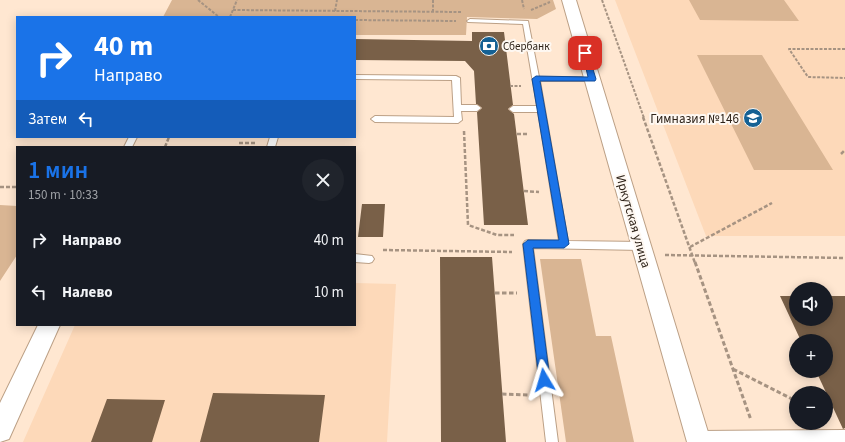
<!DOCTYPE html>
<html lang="ru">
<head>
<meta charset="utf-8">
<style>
	:root { --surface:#171b24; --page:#20242c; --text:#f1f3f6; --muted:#9ea1a6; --accent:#1a73e8 }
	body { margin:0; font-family:"Source Sans 3",sans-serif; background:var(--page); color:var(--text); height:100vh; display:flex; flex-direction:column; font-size:15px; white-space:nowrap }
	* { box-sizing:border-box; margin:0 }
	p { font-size:13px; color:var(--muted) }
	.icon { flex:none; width:22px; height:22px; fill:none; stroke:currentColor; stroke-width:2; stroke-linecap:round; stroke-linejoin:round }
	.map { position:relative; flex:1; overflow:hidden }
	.details { position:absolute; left:16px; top:146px; width:340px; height:180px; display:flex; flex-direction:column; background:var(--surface); border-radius:0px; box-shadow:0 2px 10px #0003 }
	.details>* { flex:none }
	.banner { position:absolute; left:16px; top:16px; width:340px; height:122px; border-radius:0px; box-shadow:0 2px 10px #0003; background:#1a73e8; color:#fff; overflow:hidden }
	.buttons { position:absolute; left:789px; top:282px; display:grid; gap:8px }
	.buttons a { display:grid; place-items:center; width:44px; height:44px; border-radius:50%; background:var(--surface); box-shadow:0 2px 10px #0003; font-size:20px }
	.pin { position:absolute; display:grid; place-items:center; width:34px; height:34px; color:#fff; margin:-17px; border-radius:8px; box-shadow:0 2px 6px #0006 }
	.me { position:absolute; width:44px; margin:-22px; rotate:353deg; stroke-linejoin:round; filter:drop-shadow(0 0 3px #0008) }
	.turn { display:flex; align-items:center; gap:14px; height:84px; padding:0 12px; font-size:18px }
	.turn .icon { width:52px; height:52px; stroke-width:2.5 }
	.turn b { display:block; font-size:28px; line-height:34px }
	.then { display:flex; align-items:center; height:38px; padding:0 12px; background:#0003; gap:8px; font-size:15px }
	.round { display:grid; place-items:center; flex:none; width:42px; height:42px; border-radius:21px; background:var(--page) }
	.headline { display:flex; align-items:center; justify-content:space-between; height:68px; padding:0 12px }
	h1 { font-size:24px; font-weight:600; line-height:30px; color:var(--accent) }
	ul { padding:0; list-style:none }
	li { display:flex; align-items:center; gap:12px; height:52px; padding:0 12px }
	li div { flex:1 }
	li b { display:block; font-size:15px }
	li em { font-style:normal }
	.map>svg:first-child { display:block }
	.built { fill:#fdd9b9 }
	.green { fill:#d9b593 }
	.building { fill:#796048 }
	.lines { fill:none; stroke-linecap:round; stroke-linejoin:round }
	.service-casing { stroke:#bca086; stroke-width:2 }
	.minor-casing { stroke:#bca086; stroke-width:2 }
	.path-far2 { stroke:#a69382; stroke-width:2; stroke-dasharray:3 1.5; stroke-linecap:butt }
	.path-far1 { stroke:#a69382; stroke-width:2.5; stroke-dasharray:4 2; stroke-linecap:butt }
	.path { stroke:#a69382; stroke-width:3; stroke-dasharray:4.5 2.5; stroke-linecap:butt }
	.service { fill:#fff; fill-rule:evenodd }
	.minor { fill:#fff; fill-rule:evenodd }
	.route { fill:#1a73e8; stroke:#114b97 }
	.labels { text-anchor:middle; stroke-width:4; stroke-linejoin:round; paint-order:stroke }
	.far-poi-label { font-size:11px; fill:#2f241a; stroke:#fef8f2; text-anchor:start }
	.poi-label { font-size:13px; fill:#2f241a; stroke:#fef8f2; text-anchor:end }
	.street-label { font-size:13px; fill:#2f241a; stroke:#fef8f2 }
</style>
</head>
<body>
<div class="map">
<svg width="845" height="442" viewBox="0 0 845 442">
	<rect width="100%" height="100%" fill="#ffe7d1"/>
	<!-- built -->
	<path class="built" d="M615,0H845V236H706Z
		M355,283L396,284L387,442H23L75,325H355Z"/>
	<!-- green -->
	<path class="green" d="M172,0H553L556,9L537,19L467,17L466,35H355V17H163Z
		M689,0H784L799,21L700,20Z
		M697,55H762L833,170H754Z
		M0,205L17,206V255L0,281Z
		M540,259H581L596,336H611L634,442H566Z"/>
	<!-- building -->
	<path class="building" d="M472,32H504L513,105L508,109L514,114L528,225H484L477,112L482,108L476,104L474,71L465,61L355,60V39L472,41Z
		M362,204H385L383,237H358Z
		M440,257H492L506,442H441Z
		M780,296H796V319H826V296H845V428L843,429L816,371H826V341H801Z
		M213,393L325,395L319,442H200Z
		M107,399L165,400L152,442H91Z"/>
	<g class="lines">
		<defs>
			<path id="service" d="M470,19L528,21L539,77H595V81H540L568,241L642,242L645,243L647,246L645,249L642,250L533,248L558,442H546L523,244L525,241L528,240L559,241L538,112H513L509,109L513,106H537L523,24L468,22L467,21Z
				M355,75L456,76L460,78L461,105H477L481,108L477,111H461L462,120L458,123L375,122L371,119L375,116L454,117L452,80L355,79Z
				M129,137H137L132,147H124Z
				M270,137H278L275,147H267Z
				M355,254L372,256L374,259L372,262L369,263L355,262Z
				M845,430V442H696L692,437L694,433L698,431Z"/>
			<path id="minor" d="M562,0H576L711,442H687Z
				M38,325H60L9,439L0,442V403Z"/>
		</defs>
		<!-- service casing -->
		<use href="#service" class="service-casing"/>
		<!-- minor casing -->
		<use href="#minor" class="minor-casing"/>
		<!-- path-far2 -->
		<path class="path-far2" d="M198,0L219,17
			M433,0V12
			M522,0L524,9
			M602,0L644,118
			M233,10L461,12
			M531,10L550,2
			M335,11L337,0
			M230,17L237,0
			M355,20L456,21
			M845,49H789L808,77L845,78
			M510,86H521"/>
		<!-- path-far1 -->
		<path class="path-far1" d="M643,117L695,263
			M464,131L468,225L497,235H514
			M517,134H529
			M239,143H257
			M165,147L169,137
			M841,154L845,150
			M0,187H17
			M524,191L539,192
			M690,247L772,203
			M383,250L512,252
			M665,255L845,258"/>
		<!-- path -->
		<path class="path" d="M695,262L751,420
			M495,293H517
			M733,369L796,401
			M502,394L530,395"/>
		<!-- service -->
		<use href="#service" class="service"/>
		<!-- minor -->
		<use href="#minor" class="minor"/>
	</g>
	<!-- route -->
	<path class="route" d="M582,51L588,53L596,79L595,81H540L569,244L564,248H533L550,380L548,384L544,386L540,384L539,380L523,244L528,240H559L532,79L536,76L588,77Z"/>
	<!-- icons -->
	<defs>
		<symbol id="bank-disc" viewBox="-11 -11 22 22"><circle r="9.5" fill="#156194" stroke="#fef8f2"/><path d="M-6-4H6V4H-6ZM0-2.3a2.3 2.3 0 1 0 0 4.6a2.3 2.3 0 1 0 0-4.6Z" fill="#fff"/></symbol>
		<symbol id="school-disc" viewBox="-11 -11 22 22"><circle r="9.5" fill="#156194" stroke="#fef8f2"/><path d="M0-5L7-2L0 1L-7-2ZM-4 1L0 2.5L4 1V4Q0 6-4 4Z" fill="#fff"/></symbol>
	</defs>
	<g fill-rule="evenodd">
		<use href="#bank-disc" x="478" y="35" width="22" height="22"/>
		<use href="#school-disc" x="742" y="107" width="22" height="22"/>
	</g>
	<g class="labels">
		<!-- far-poi labels -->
		<g class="far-poi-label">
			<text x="503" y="50">Сбербанк</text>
		</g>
		<!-- poi labels -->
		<g class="poi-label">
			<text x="739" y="123">Гимназия №146</text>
		</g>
		<!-- street labels -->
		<g class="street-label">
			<text transform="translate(634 221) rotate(74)" y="5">Иркутская улица</text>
		</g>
	</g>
</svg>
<div class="buttons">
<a><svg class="icon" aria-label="sound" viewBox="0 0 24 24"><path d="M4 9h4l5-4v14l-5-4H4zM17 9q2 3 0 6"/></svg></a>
<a>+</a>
<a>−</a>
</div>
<div class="pin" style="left:585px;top:53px;background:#d93025"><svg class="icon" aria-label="arrive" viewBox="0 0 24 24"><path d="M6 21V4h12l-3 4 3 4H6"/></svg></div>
<svg class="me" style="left:544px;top:380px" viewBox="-20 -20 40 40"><path d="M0-17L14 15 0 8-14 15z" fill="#1a73e8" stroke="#fff" stroke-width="4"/></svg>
<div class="banner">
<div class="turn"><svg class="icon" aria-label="right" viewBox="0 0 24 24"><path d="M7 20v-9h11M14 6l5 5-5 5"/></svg><div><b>40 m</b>Направо</div></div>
<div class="then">Затем<svg class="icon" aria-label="left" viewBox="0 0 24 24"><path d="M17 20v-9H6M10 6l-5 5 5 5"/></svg></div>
</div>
<section class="details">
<div class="headline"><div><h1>1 мин</h1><p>150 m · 10:33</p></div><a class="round"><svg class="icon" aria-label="close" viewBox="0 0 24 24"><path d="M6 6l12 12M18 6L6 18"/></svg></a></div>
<ul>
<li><svg class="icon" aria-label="right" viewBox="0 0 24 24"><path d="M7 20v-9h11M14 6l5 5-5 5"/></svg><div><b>Направо</b></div><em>40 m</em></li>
<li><svg class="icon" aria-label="left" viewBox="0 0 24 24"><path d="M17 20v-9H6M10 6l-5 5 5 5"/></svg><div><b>Налево</b></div><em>10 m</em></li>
</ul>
</section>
</div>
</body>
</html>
